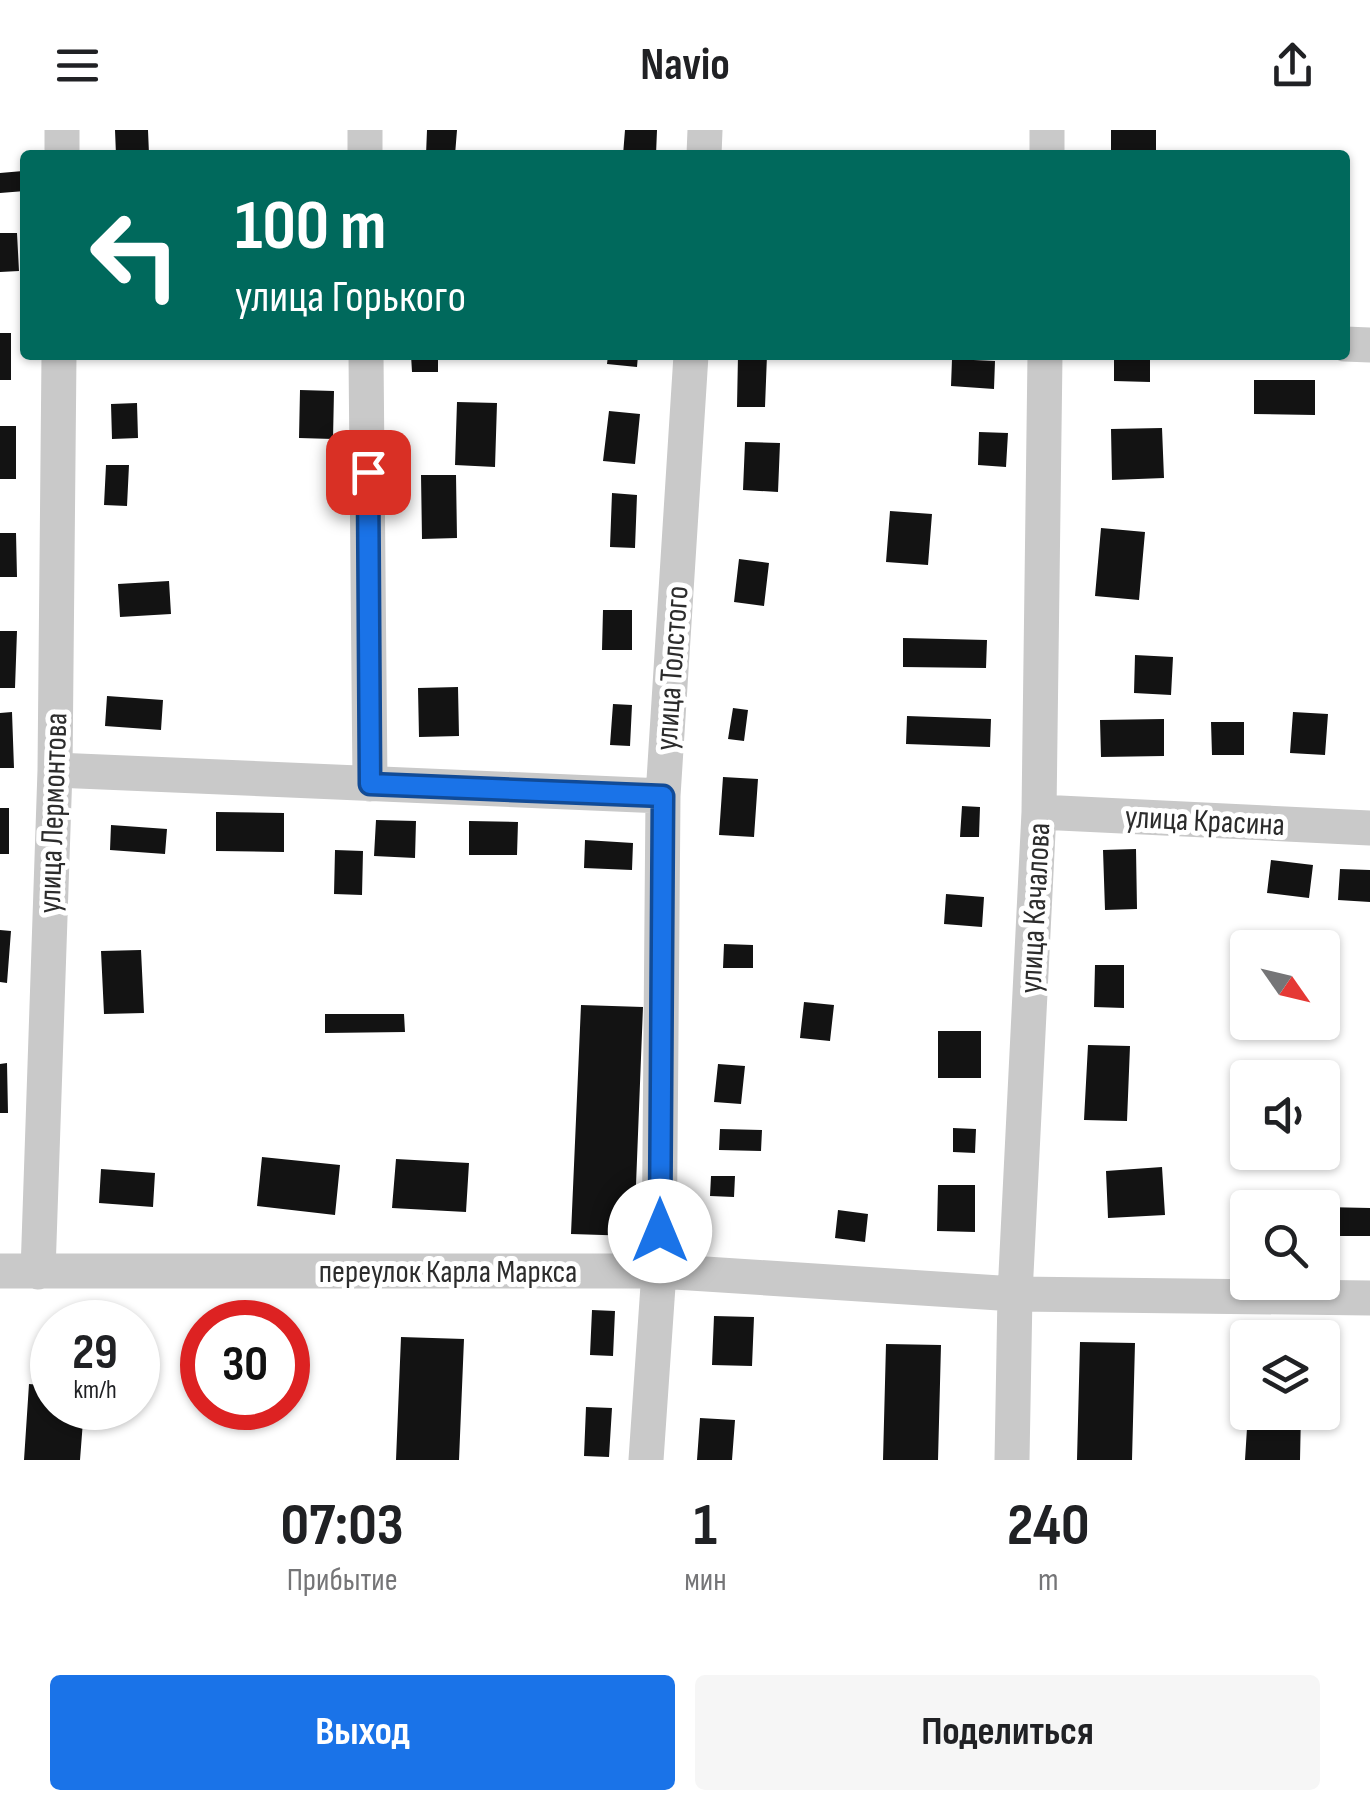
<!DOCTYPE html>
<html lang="ru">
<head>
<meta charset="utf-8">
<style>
	:root { --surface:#fff; --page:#f6f6f6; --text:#202124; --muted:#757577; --accent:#1a73e8 }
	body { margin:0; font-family:"Sofia Sans Condensed",sans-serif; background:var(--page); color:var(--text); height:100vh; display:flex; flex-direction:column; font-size:38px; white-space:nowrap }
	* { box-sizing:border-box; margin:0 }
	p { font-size:32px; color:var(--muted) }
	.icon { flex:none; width:55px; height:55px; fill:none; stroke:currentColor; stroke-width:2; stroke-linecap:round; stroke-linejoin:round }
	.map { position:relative; height:1330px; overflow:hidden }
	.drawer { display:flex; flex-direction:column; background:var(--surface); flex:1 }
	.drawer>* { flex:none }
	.hud { position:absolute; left:20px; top:20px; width:1330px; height:210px; border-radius:10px; box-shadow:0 2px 8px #0004; background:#00695c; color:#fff; overflow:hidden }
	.needle { width:65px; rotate:124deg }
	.buttons { position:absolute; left:1230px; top:800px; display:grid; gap:20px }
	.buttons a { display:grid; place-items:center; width:110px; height:110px; border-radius:10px; background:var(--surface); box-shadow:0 2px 8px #0004; font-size:50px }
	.speed { position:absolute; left:30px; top:1170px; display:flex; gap:20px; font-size:50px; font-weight:700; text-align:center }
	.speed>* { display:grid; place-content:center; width:130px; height:130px; border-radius:50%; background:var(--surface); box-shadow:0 2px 8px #0004; line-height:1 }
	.speed small { font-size:25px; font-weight:400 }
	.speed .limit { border:15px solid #d22; background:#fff; color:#111 }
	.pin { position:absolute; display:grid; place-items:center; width:85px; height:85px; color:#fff; margin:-42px; border-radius:20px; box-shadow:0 5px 15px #0006 }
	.me { position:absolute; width:110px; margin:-55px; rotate:0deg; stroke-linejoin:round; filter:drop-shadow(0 0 8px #0008) }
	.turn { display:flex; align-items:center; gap:35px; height:210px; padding:0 50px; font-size:45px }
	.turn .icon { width:130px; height:130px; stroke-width:2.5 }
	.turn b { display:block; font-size:70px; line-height:85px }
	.eta { display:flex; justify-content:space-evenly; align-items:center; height:170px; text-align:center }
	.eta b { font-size:60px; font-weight:700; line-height:70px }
	.action { display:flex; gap:20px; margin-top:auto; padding:20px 50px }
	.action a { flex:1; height:115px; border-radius:10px; background:var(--accent); color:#fff; font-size:40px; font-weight:700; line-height:115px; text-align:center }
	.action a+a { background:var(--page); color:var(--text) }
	header { display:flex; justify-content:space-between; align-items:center; height:130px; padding:0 50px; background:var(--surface); font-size:45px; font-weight:700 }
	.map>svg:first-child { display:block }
	.building { fill:#131313 }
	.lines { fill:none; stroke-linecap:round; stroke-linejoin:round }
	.minor { stroke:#c9c9c9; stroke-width:35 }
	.route-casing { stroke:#114b97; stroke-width:25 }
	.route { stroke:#1a73e8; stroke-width:18 }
	.labels { text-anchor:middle; stroke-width:10; stroke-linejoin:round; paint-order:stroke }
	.street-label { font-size:32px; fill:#2c2c2c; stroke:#fff }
</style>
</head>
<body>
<header><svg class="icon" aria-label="menu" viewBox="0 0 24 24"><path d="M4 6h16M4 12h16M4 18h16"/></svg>Navio<svg class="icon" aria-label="share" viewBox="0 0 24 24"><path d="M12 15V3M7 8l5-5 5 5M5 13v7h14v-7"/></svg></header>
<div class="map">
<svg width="1370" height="1330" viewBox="0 0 1370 1330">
	<rect width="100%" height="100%" fill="#fff"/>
	<!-- building -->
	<path class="building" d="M115,0H148L149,24L116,25Z
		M427,0H457L455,25H426Z
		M625,0H657L656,25H623Z
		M1111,0H1156V25H1111Z
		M23,41L25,61L0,63V43Z
		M0,103H17L19,141L0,142Z
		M0,203H11V250H0Z
		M411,225H438V242H412Z
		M608,225H638L637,237L607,234Z
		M738,225H767L765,277H737Z
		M1114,225H1150V252L1114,251Z
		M952,229L995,231L994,259L951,256Z
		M1254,250H1315V285L1254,284Z
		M300,260L334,261L333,309L299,308Z
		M457,272L497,273L495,337L455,335Z
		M137,273L138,308L112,309L111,274Z
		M609,281L640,284L635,334L603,331Z
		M0,296H16V349H0Z
		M1162,298L1164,348L1112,350L1111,299Z
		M979,302L1008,303L1006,337L978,335Z
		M745,312L780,313L778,362L743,360Z
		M106,335H129L127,376L104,375Z
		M421,345H456L457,408L422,409Z
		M612,363L637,365L635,418L610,417Z
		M890,381L932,384L928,435L886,432Z
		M1101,398L1145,402L1139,470L1095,466Z
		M0,403H16L17,447H0Z
		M739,429L769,433L764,476L734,472Z
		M169,451L171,484L120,487L118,454Z
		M603,480H632V520H602Z
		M0,501H17L15,558H0Z
		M903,508L987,510L986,538L903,537Z
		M1135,525L1173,527L1171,565L1134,563Z
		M458,557L459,606L419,607L418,558Z
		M107,566L163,570L161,600L105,596Z
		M613,574L632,575L630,616L610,615Z
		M733,578L748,580L744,611L728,609Z
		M12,582L14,638H0V583Z
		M1293,582L1328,584L1325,625L1290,623Z
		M907,586L991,589L990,617L906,614Z
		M1164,589V626L1101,627L1100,590Z
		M1211,592H1244V625H1212Z
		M723,647L758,649L754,707L719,705Z
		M962,676L980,677L979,707H960Z
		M0,678H9V724H0Z
		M216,682L284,683V722L216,721Z
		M376,690L416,691L415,728L374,726Z
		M469,691L518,692L517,725H469Z
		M111,695L167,699L165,724L110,720Z
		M585,710L633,713L632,740L584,738Z
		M1136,719L1137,779L1105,780L1103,720Z
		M335,720L363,721L362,765L334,764Z
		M1271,730L1313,735L1309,768L1267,763Z
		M1340,739L1370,740V772L1338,770Z
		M946,764L984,767L982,797L944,794Z
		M0,800L11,801L7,853L0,852Z
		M724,814L753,815V838H723Z
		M141,820L144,883L104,884L101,821Z
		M1095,835H1124V878L1094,877Z
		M804,872L834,875L830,911L800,908Z
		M581,875L643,877L634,1106L571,1104Z
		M325,884H404L405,902L325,903Z
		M938,901H981V948H938Z
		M1088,915L1130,916L1127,991L1084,990Z
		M7,933L8,983H0V934Z
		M718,934L745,936L741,974L714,972Z
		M953,998L976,999L975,1023L953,1022Z
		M720,999L762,1000L761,1021L719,1020Z
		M262,1027L340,1035L335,1085L257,1076Z
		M396,1029L469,1033L466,1082L392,1078Z
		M1162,1037L1165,1085L1108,1088L1106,1041Z
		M101,1039L155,1043L153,1077L99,1073Z
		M711,1046H735L734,1067L710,1066Z
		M938,1055H975V1102L937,1101Z
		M1302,1069L1303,1078H1270V1071Z
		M1323,1077L1370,1078V1106H1323Z
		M838,1080L868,1084L865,1112L835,1108Z
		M592,1180L615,1181L613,1226L590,1225Z
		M714,1186L754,1187L752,1236L712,1235Z
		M401,1207L464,1209L459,1330H396Z
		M1080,1212L1135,1213L1132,1330H1077Z
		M886,1214L941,1215L938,1330H883Z
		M29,1254L52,1256V1278H84L80,1330H24Z
		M586,1277L612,1278L609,1327L584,1326Z
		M1248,1282H1301L1300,1330H1245Z
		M700,1288L735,1290L732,1330H697Z"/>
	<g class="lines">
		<!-- minor -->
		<path class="minor" d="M365,0V25
			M62,25V0
			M704,25L705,0
			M1047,25V0
			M1345,214L1370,215
			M366,225L370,654
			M55,640L663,666
			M1039,682L1370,698
			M0,1141H659L1015,1164L1370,1168
			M38,1142L55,640L59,225
			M646,1330L659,1141L663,666L691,225
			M1012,1330L1015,1164L1039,682L1045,225"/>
	</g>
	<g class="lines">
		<defs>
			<path id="route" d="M368,342L370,654L663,666L660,1101"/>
		</defs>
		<!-- route casing -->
		<use href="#route" class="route-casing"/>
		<!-- route -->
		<use href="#route" class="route"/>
	</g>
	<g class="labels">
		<!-- street labels -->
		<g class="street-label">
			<text transform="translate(671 538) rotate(-86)" y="11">улица Толстого</text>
			<text transform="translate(52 683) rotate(-88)" y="11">улица Лермонтова</text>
			<text transform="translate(1205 690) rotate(3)" y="11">улица Красина</text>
			<text transform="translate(1034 778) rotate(-87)" y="11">улица Качалова</text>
			<text x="448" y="1152">переулок Карла Маркса</text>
		</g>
	</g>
</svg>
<div class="buttons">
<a><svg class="needle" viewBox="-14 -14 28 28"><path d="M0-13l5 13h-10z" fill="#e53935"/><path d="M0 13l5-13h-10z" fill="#757577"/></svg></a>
<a><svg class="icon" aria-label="sound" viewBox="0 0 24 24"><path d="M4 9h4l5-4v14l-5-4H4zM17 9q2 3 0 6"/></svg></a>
<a><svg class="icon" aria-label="search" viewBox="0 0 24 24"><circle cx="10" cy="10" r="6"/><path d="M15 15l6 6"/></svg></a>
<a><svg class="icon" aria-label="layers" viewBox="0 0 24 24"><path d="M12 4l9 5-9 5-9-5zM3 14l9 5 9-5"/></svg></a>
</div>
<div class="speed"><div>29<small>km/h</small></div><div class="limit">30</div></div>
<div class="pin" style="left:368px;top:342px;background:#d93025"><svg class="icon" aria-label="arrive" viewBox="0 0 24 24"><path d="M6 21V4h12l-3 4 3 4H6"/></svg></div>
<svg class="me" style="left:660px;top:1101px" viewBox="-20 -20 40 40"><circle r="19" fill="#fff"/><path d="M0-13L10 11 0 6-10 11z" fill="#1a73e8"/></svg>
<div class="hud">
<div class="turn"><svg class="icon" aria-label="left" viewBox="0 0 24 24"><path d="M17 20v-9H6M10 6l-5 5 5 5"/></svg><div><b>100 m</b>улица Горького</div></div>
</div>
</div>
<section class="drawer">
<div class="eta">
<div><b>07:03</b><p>Прибытие</p></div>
<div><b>1</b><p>мин</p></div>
<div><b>240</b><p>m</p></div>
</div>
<div class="action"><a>Выход</a><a>Поделиться</a></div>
</section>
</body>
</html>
